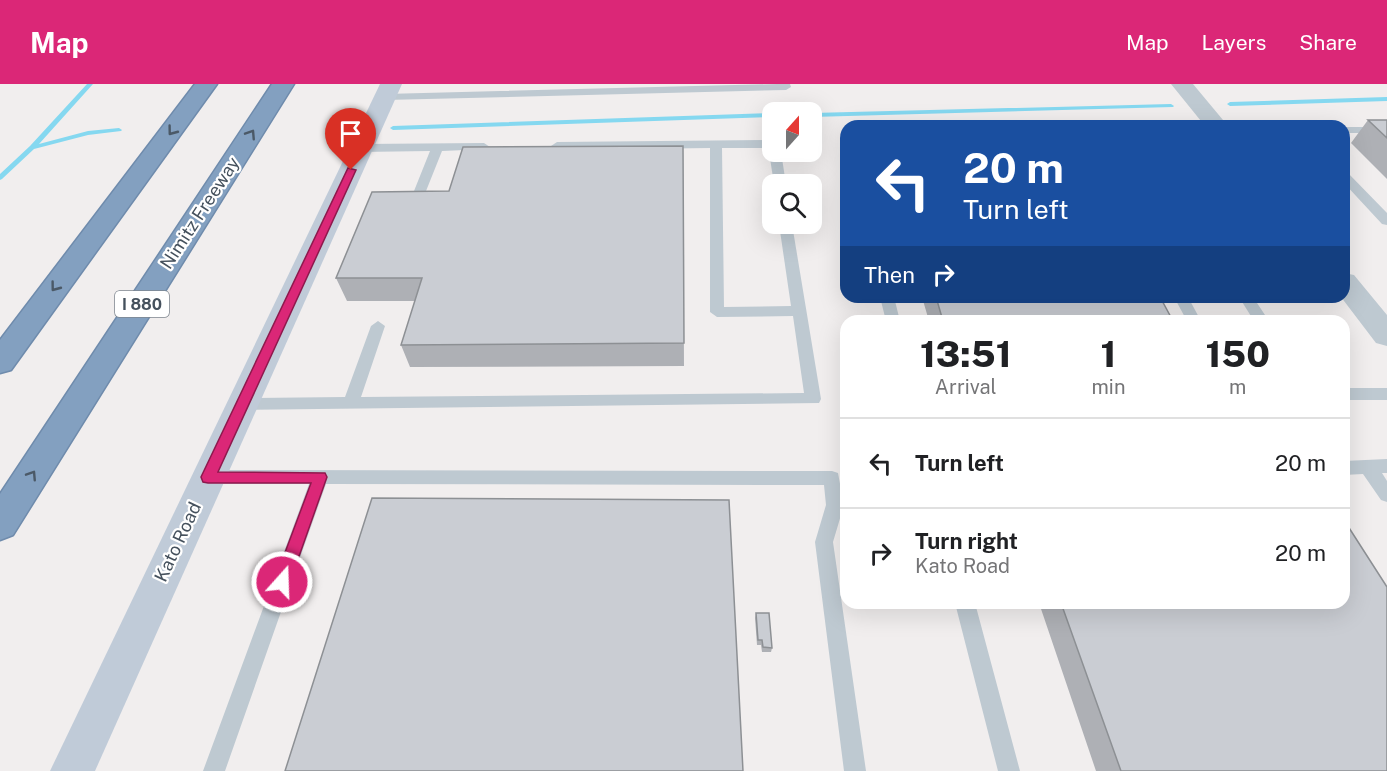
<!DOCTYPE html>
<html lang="en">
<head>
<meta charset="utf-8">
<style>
	:root { --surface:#fff; --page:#f2f2f2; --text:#202124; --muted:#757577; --line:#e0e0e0; --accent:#db2777 }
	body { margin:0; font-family:"Public Sans",sans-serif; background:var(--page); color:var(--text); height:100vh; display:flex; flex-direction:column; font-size:22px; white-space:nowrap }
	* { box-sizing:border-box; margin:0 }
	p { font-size:20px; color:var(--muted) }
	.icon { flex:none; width:33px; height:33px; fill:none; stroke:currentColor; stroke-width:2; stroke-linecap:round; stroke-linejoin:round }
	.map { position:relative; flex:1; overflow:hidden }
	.details { position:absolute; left:840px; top:231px; width:510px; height:294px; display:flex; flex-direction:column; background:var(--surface); border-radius:18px; box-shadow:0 6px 24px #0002 }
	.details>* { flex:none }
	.banner { position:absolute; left:840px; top:36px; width:510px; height:183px; border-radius:18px; box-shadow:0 6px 24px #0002; background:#1a4fa0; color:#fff; overflow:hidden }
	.needle { width:39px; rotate:21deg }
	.controls { position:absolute; left:762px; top:18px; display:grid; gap:12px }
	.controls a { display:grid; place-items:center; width:60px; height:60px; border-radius:12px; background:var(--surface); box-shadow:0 6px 24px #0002; font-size:30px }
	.pin { position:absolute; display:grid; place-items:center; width:51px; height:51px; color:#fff; margin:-62px -26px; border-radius:50% 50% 50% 0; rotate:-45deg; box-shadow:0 0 6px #0007 }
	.pin .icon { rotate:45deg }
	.me { position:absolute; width:66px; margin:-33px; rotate:20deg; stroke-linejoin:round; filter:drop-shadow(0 0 4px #0008) }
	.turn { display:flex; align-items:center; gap:21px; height:126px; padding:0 24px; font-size:27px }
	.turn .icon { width:78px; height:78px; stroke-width:2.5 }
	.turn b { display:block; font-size:42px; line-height:51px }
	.then { display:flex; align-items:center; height:57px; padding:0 24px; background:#0003; gap:12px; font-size:22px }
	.eta { display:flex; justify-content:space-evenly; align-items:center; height:102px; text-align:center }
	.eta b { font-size:36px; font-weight:800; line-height:42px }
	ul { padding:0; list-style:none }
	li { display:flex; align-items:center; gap:18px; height:90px; padding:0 24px; border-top:2px solid var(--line) }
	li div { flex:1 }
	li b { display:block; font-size:22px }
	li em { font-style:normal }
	header { display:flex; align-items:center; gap:36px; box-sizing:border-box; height:84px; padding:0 30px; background:var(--accent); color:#fff }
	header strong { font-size:28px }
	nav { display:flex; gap:33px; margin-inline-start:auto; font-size:21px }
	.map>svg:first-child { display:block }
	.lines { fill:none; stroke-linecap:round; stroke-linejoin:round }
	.stream { fill:#85d8f0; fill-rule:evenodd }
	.highway-casing { stroke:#6f8bac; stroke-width:3 }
	.lane { fill:#bec9d1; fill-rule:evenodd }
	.street { fill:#bec9d1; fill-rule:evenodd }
	.secondary { fill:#c0cbd8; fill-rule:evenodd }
	.highway { fill:#83a0c0; fill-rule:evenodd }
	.wall { fill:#aeb0b5 }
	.building { fill:#cacdd3; stroke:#8d9094; stroke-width:1.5 }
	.oneway { stroke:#4b5967 }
	.route { fill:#db2777; stroke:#8e194d; stroke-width:1.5 }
	.labels { text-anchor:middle; stroke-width:4.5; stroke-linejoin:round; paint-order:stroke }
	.shield { fill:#fff; stroke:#7d858e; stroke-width:1.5 }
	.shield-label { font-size:16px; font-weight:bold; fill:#45515d }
	.street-label { font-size:18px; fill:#45515d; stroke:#fff }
</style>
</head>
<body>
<header>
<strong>Map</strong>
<nav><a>Map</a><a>Layers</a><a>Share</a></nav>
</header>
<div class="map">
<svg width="1387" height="687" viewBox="0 0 1387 687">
	<rect width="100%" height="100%" fill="#f1eeee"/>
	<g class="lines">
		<!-- stream -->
		<path class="stream" d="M87,0H93L39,60L88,47L119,44L122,46L121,47L88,51L34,65L2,95L0,96V90L30,62Z
			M1387,13V17L1230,22L1227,20L1230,18Z
			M1171,20L1174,22L1173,23L812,33V29Z
			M772,29V33L393,46L390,44L393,42Z"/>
		<defs>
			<path id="highway" d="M195,0H217L11,286L0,289V256Z
				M272,0H294L13,451L0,456V410Z"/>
		</defs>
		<!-- highway casing -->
		<use href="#highway" class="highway-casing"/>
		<!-- lane -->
		<path class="lane" d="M777,0H790L791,3L786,6L385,16L380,13L385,10Z
			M1213,35L1219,38L1217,40L1186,42L1188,40Z
			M1344,43H1387V49H1344Z
			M846,54V65L840,61L842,55Z
			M772,56V64H722L724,223L791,222L779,140H792L821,315L819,319L243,326L237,324L235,320L237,316L243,314L345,313L371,242L378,237L385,242L361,313L804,309L793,232L717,233L710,228V64L557,66L551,62L557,58Z
			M484,59L490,63L488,65L442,67L424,112L418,116L412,112L430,67L361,68L355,64L361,60Z
			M771,65L781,68L786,100H774L769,68Z
			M1344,88L1348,89L1387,129V141L1382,140L1344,99Z
			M880,213H894L900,237H886Z
			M1174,213H1188L1201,237H1187Z
			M1239,213H1253L1269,237H1254Z
			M1344,304H1387V316H1344Z
			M1387,375V389H1382L1387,397V418L1381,416L1363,390L1344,391V377Z
			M208,386L832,387L838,389L844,421L833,458L866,687H844L815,458L826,421L824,401L326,400L225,687H203L309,400H208L202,398L199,393L202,388Z
			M955,519H975L1020,687H998Z"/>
		<!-- street -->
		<path class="street" d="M1171,0H1193L1228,42H1205Z
			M1344,189L1354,191L1387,231V262L1376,259L1341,213H1344Z"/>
		<!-- secondary -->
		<path class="secondary" d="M380,0H402L95,687H50Z"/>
		<!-- highway -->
		<use href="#highway" class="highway"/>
	</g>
	<!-- wall -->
	<path class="wall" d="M1368,36H1387V95L1351,59Z
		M683,62L684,282L410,283L401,261L415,217H347L336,194L449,107Z
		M922,213H1160L1173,237H929Z
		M1039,519H1344L1387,687H1096Z
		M756,529L772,564L771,568H762L761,561H757L755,534Z"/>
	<!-- building -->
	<path class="building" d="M1368,36H1387V54Z
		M683,62L684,259L401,261L422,194H336L372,108L449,107L463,63Z
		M936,213H1160L1173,237H943Z
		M372,414L729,416L743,687H285Z
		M1344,436L1387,503V687H1121L1061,519H1344Z
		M756,529H769L772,564L763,563L762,556H758Z"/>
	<!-- one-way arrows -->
	<defs><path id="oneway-chevron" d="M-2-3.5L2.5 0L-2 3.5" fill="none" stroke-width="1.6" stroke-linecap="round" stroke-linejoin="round" transform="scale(1.5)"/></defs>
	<g class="oneway">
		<use href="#oneway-chevron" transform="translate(172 47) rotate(127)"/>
		<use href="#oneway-chevron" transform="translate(251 50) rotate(-57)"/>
		<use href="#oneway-chevron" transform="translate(55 203) rotate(127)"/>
		<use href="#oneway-chevron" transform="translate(32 391) rotate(-57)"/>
	</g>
	<!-- route -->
	<path class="route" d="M348,84L356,86L218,388L325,389L327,393L290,498L288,503L282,506L277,503L274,498L311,399H208L203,398L201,393Z"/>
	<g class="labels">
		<!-- shield labels -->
		<rect class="shield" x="115" y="207" width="54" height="26" rx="4.5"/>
		<g class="shield-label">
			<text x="142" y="226">I 880</text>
		</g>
		<!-- street labels -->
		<g class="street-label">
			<text transform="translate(200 129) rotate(-57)" y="6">Nimitz Freeway</text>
			<text transform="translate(178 458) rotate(-65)" y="6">Kato Road</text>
		</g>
	</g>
</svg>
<div class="controls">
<a><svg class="needle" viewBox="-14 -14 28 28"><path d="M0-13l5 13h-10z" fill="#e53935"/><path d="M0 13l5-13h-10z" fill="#757577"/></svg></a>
<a><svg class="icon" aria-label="search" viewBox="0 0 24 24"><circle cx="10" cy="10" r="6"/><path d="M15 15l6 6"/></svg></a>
</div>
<div class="pin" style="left:351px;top:86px;background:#d93025"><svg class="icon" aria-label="arrive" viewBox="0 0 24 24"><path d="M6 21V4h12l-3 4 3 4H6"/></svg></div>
<svg class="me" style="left:282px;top:498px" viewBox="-20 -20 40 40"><circle r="17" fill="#db2777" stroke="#fff" stroke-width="3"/><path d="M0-11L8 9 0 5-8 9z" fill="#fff"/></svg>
<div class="banner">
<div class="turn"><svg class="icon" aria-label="left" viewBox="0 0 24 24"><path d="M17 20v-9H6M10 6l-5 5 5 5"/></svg><div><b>20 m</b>Turn left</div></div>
<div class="then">Then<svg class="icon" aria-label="right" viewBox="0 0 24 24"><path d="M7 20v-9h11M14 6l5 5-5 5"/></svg></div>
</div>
<section class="details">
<div class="eta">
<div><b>13:51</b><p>Arrival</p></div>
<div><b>1</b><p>min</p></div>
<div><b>150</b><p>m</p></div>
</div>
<ul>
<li><svg class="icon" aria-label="left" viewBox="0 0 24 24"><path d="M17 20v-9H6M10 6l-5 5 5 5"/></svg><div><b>Turn left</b></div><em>20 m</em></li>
<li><svg class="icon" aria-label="right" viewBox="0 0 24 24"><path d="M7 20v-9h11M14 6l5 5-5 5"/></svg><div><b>Turn right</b><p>Kato Road</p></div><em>20 m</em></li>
</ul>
</section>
</div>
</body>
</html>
